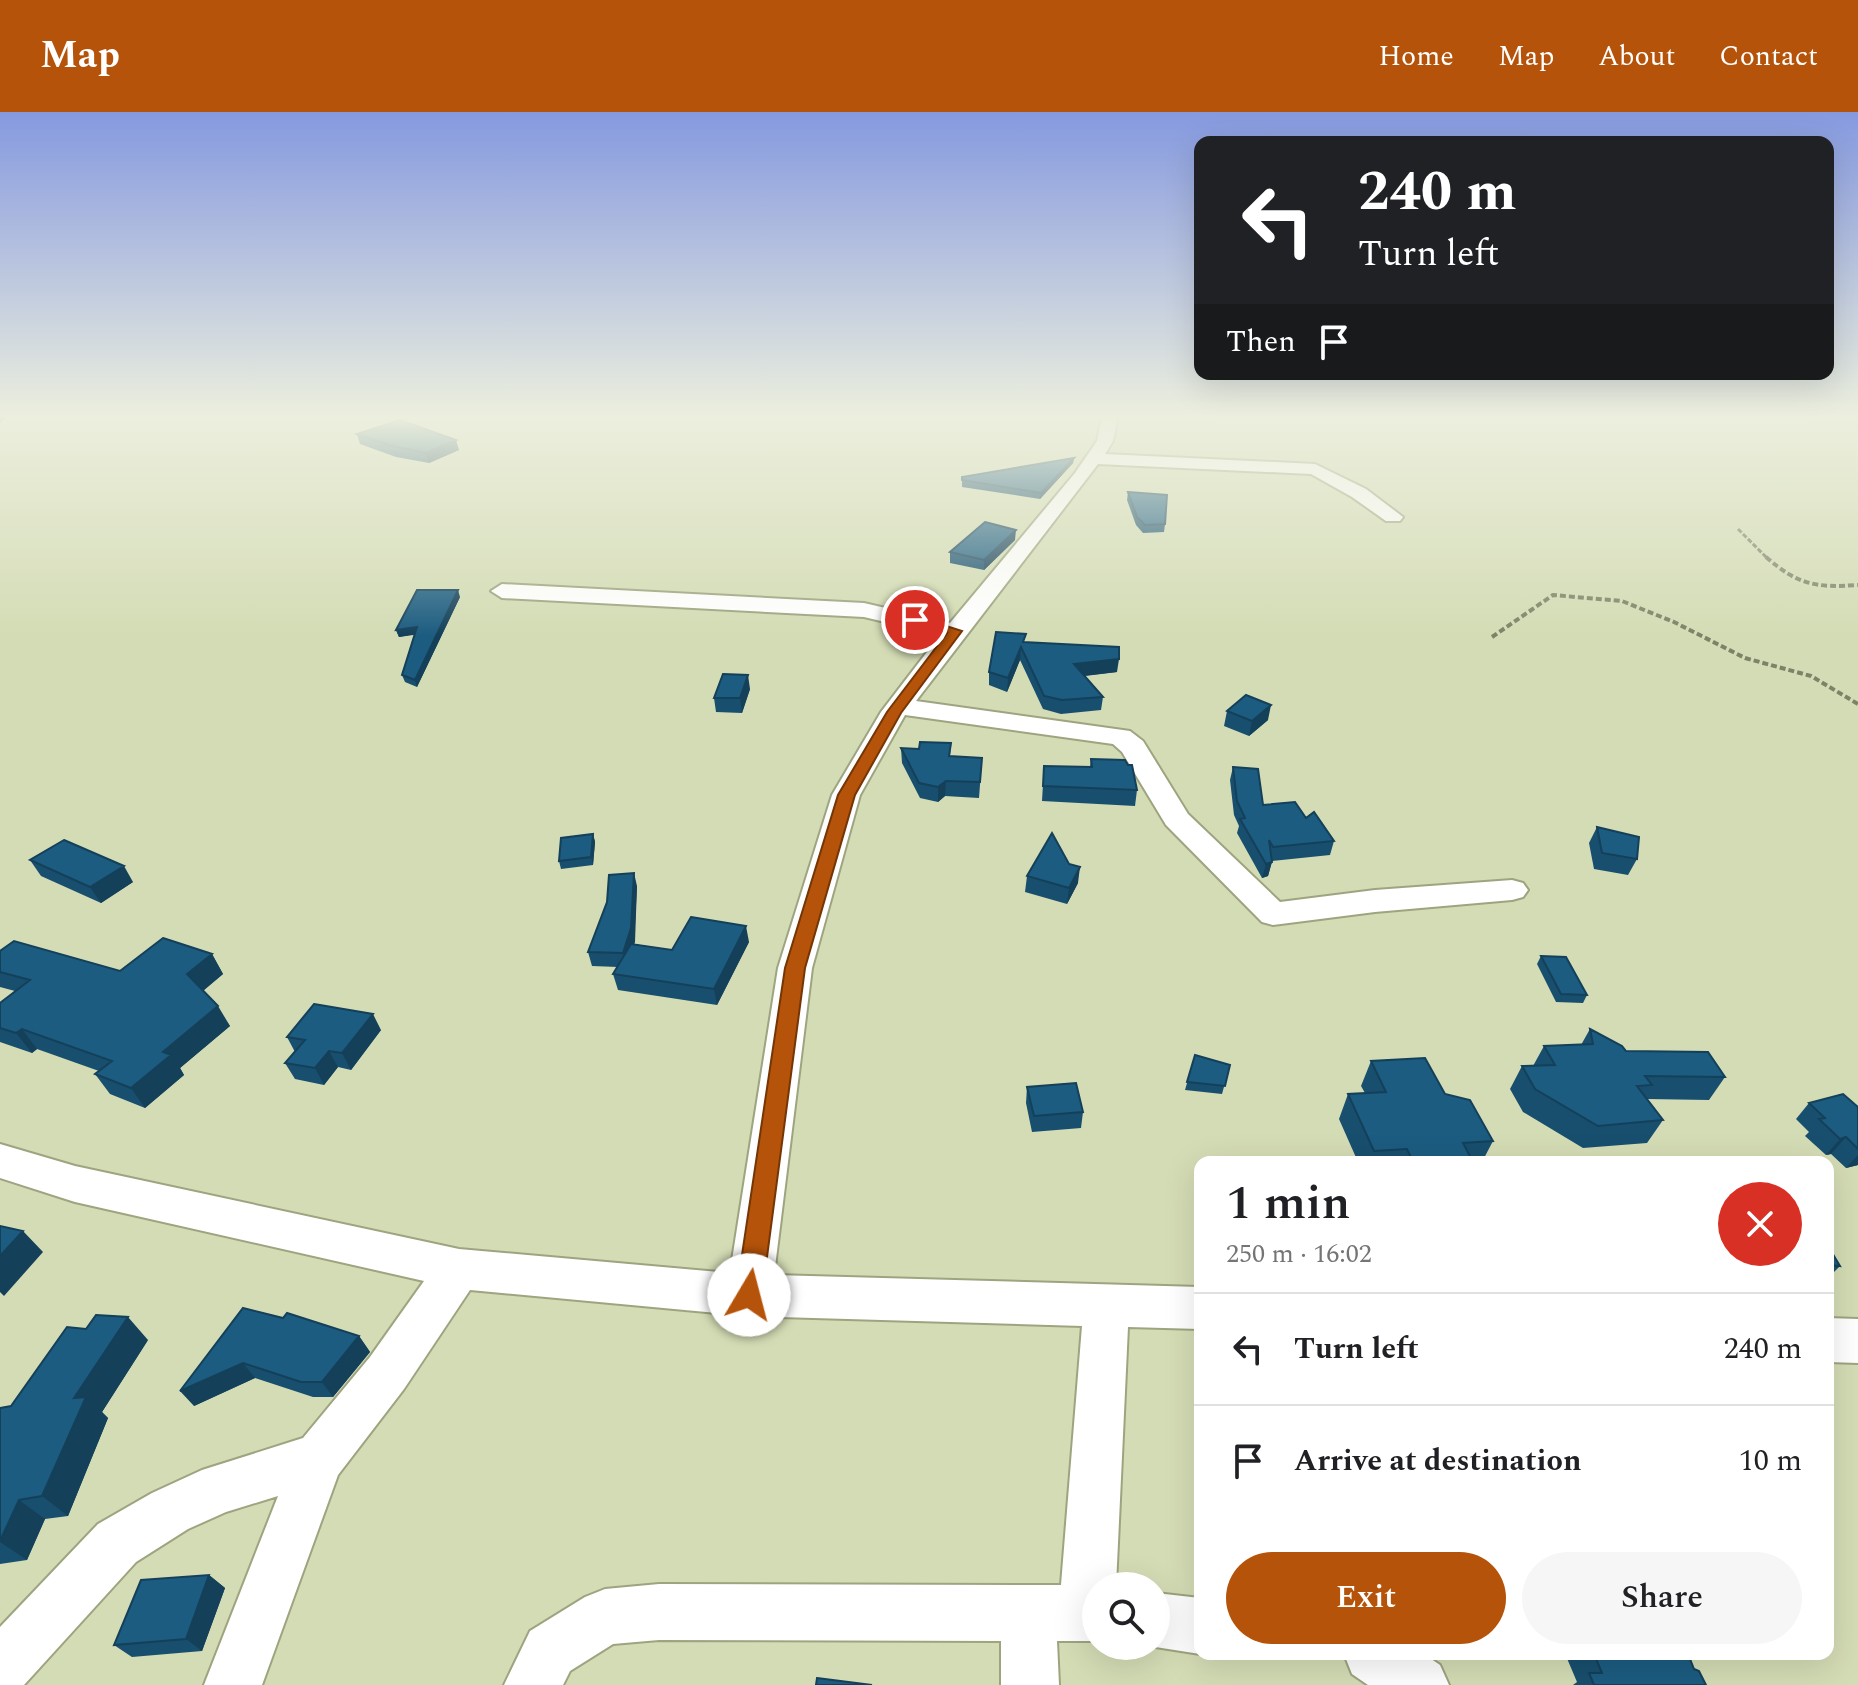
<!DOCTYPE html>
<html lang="en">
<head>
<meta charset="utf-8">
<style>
	:root { --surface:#fff; --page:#f6f6f6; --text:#202124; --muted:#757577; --line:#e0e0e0; --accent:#b45309 }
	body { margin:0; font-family:Spectral,serif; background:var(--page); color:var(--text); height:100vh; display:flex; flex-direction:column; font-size:30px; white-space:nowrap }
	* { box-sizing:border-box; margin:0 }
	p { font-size:26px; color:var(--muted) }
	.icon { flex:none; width:44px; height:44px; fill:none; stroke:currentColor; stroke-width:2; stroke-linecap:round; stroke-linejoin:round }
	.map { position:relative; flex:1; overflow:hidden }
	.drawer { position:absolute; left:1194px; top:1044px; width:640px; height:504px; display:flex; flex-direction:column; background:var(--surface); border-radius:16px; box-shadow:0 8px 32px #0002 }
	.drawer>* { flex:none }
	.hud { position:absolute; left:1194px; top:24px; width:640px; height:244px; border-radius:16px; box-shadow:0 8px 32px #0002; background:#202124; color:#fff; overflow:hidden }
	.controls { position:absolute; left:1082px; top:1460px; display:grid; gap:16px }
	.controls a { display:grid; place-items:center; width:88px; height:88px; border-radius:50%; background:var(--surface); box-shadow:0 8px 32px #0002; font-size:40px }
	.pin { position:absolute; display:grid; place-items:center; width:68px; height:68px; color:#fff; margin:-34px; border:4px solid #fff; border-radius:50%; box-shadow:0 2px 8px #0007 }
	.me { position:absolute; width:88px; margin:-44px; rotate:8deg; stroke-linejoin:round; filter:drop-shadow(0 0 6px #0008) }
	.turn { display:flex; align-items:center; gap:28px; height:168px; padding:0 32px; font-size:36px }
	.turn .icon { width:104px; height:104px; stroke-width:2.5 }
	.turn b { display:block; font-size:56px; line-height:68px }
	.then { display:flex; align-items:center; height:76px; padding:0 32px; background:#0003; gap:16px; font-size:30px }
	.round { display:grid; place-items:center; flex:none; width:84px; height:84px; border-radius:42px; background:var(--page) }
	.head { display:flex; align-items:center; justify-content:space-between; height:136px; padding:0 32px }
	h1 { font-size:48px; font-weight:600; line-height:60px }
	.action { display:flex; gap:16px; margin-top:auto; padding:16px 32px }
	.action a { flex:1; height:92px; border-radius:48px; background:var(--accent); color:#fff; font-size:32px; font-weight:600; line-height:92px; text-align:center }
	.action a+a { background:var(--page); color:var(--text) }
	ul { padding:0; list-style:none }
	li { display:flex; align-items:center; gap:24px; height:112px; padding:0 32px; border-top:2px solid var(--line) }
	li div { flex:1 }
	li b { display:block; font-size:30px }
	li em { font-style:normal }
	header { display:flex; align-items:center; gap:48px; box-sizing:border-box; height:112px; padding:0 40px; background:var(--accent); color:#fff }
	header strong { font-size:38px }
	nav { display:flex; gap:44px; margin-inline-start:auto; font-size:28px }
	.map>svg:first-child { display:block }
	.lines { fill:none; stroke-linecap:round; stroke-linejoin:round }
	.minor-casing { stroke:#9da47f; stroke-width:4 }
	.path-far1 { stroke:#7d8368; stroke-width:3; stroke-dasharray:5 2; stroke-linecap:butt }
	.path { stroke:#7d8368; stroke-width:4; stroke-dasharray:6 3; stroke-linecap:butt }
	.minor { fill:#fff; fill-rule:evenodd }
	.wall { fill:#184f6e }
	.shaded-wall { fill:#14405a }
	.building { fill:#1c5c80; stroke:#14405a; stroke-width:2 }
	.route { fill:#b45309; stroke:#753606; stroke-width:2 }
</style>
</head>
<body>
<header>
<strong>Map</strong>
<nav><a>Home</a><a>Map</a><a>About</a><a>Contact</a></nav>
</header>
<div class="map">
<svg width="1858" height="1573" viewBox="0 0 1858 1573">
	<rect width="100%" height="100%" fill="#d4dcb5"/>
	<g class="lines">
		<defs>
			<path id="minor" d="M1102,304H1118L1113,329L1105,342L1315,352L1366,377L1403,405L1400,409H1386L1352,385L1311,362L1098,352L916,589L1130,619L1143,629L1188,702L1280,790L1375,778L1512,768L1523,771L1528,778L1523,785L1512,788L1375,800L1273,813L1262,810L1166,713L1122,640L1113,632L905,603L860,683L812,856L774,1163L1200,1175V1217L1128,1215L1116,1474H1096V1529H1057L1059,1573H1001V1529L659,1528L613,1532L570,1559L563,1573H504L530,1519L585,1485L605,1477L659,1472L1061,1473L1082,1214L749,1204L470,1178L404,1277L338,1363L262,1573H204L278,1384L226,1400L188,1417L136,1450L24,1573H0V1515L98,1412L152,1381L202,1358L303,1326L370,1245L424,1169L75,1090L0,1066V1032L75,1054L459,1137L730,1161L778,856L832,683L881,600L940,523L864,505L502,486L491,479L502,472L864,491L950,511L1075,361L1097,329Z
				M1828,1206L1858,1207V1251L1828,1250Z
				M1156,1481L1200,1486V1542L1149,1534H1156Z
				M1344,1542H1424L1440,1553L1449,1573H1368L1352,1562Z"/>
		</defs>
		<!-- minor casing -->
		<use href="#minor" class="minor-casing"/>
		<!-- path-far1 -->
		<path class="path-far1" d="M1738,417L1768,447"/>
		<!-- path -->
		<path class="path" d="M1766,445C1798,473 1816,476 1858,473
			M1492,525L1553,483L1622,489L1674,510L1745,546L1811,564L1858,592"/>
		<!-- minor -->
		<use href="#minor" class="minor"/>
	</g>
	<!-- wall -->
	<path class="wall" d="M357,322L459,338L429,351L396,345L360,332Z
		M1074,346L1073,351L1040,387L962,375V365Z
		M1128,380L1165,412L1164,420L1143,421L1136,413L1127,388Z
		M1015,428L984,458L950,451V440Z
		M460,485L417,575L405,570L402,563L415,522L399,525L396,518Z
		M1026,530L1117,560L1085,564L1103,585L1101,598L1061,602L1043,597L1020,548L1007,580L989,573V560Z
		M750,577L742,601L716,600L714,586Z
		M1227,599L1268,608L1249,624L1224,614Z
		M951,631L950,644L982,646L979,686L945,684L938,690L920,686L902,651L901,636L919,637Z
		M1091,647L1137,678L1135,694L1042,689L1044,654L1090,655Z
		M1233,655L1263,693L1306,706L1334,729L1330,743L1272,749L1268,764L1262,766L1237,721L1239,714L1234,703L1230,668Z
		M1597,715L1637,747L1628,763L1594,757L1589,731Z
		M593,722L595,730L593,753L561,757L559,749Z
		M30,748L133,770L101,791L41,764Z
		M1027,764L1078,771L1067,792L1025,780Z
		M637,774L634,832L672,838L749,830L717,893L618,878L613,862L618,855L592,854L588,840Z
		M0,839L120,859L212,842L223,862L203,879L230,914L180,956L184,963L145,996L110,982L95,962L99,959L37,937L32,941L0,930V891L15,879L0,875Z
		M1541,844L1587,883L1583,891L1556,890L1537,852Z
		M1590,917L1626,939L1725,965L1709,988L1647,987L1663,1008L1647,1031L1583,1036L1523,1000L1510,977L1522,954H1533L1544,934L1581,933Z
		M381,918L351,958L338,955L324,973L295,967L285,951L295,940L287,925Z
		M1195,943L1230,953L1222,982L1185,978Z
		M1371,949L1445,982L1493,1029L1482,1050H1358L1339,1007L1348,982L1365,981L1361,974Z
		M1027,975L1083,1000L1081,1016L1032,1020L1026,991Z
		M1809,991L1858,995V1053L1846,1056L1831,1042L1826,1043L1805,1024L1809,1020L1796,1007Z
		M1828,1134L1840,1154L1832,1162H1828Z
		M243,1196L359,1224L370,1240L333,1285H313L255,1266L194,1294Z
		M148,1228L102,1300L108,1306L68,1404L45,1407L27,1448L0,1452V1296L11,1294Z
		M209,1463L225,1476L202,1539L132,1545L114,1533Z
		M1568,1542H1688L1694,1557L1706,1573H1573L1577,1570L1566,1544Z"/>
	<!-- shaded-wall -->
	<path class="shaded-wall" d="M0,304H8L0,311Z
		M456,328L459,338L429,351L426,341Z
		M1074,346L1073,351L1040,387L1041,381Z
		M1016,418L1015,428L984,458V448Z
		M458,478L460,485L417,575L415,568Z
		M417,515L420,522L399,525L396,518Z
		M1021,535L1020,548L1007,580L1008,566Z
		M1119,547L1117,560L1073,565L1074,552Z
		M748,563L750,577L742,601L740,586Z
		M1271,593L1268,608L1249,624L1252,609Z
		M946,669L945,684L938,690V675Z
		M593,722L595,730L593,753L591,745Z
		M1272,750L1268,764L1262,766L1266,752Z
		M124,754L133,770L101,791L90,775Z
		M1080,755L1078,771L1067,792L1069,776Z
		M634,761L637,774L635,830L627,855L623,841Z
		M746,814L749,830L717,893L714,877Z
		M212,842L223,862L199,882L187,862Z
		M218,894L230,914L180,956L184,963L145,996L131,976L163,940Z
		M373,902L381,918L351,958L342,941Z
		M22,917L37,937L32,941L16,921Z
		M329,939L338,955L324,973L315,956Z
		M1846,1025L1831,1042L1826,1043L1840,1027Z
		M1858,1043V1053L1846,1056Z
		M23,1119L43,1140L4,1184L0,1180V1144Z
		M128,1205L148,1228L102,1300L108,1306L68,1404L42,1384L74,1286Z
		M359,1224L370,1240L333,1285L322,1270Z
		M243,1251L255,1266L194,1294L180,1279Z
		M19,1388L45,1407L27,1448L0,1430Z
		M209,1463L225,1476L202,1539L186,1527Z"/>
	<!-- building -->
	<path class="building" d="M400,308L456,328L426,341L393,334L357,322Z
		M1074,346L1041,381L962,368V365Z
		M1128,380L1167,383L1165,412L1145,413L1137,405Z
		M985,410L1016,418L984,448L950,440Z
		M417,478H458L415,568L402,563L417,515L396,518Z
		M996,520L1026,522L1023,530L1119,535V547L1074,552L1103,585L1062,588L1044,584L1021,535L1008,566L989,560Z
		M723,562L748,563L740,586H714Z
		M1246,583L1271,593L1252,609L1227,599Z
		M920,630L951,631L949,644L982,646L980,670L946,669L938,675L919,671L901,636L919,637Z
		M1091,647L1125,648L1128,653H1132L1137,678L1043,674L1044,654L1092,655Z
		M1233,655L1258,657L1263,693L1295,690L1306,706L1314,700L1334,729L1273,735L1269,728L1272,750L1266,752L1240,707L1245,706L1237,689Z
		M1597,715L1639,725L1637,747L1602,741Z
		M1052,721L1069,752L1080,755L1069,776L1027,764Z
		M593,722L591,745L559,749L561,726Z
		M64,728L124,754L90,775L30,748Z
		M634,761L631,816L623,841L588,840L607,790L609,763Z
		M691,805L746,814L714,877L613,862L631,832L672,838Z
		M163,826L212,842L187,862L218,894L163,940L171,943L131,976L95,962L112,949L22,917L16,921L0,916V891L30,868L0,860V839L14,829L120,859Z
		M1541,844L1566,845L1587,883L1561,882Z
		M314,892L373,902L342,941L329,939L315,956L285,951L305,928L287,925Z
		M1590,917L1622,934L1626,939L1708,940L1725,965L1645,964L1652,973L1637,974L1663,1008L1598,1014L1535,977L1522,954L1555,953L1544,934L1593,932Z
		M1195,943L1230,953L1225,974L1187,970Z
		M1425,946L1445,982L1470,988L1493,1029L1463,1031L1473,1050H1413L1407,1037L1374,1039L1348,982L1386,980L1371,949Z
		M1076,971L1083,1000L1034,1004L1027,975Z
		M1843,982L1858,995V1037L1846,1025L1840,1027L1819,1007L1825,1006L1809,991Z
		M0,1114L23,1119L0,1144Z
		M1828,1134L1840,1154L1828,1153Z
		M243,1196L283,1206L287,1201L359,1224L322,1270H301L243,1251L180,1279Z
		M96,1203L128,1205L74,1286L86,1285L42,1384L19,1388L0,1429V1296L11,1294L67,1215L86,1217Z
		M209,1463L186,1527L114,1533L141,1468Z
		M1594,1542H1688L1694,1557L1699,1559L1706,1573H1594L1589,1561H1602Z
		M817,1566L872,1573H816Z"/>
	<!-- sky -->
	<linearGradient id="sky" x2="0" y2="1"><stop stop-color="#8599df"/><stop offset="0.58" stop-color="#ecefde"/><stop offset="1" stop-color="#ecefde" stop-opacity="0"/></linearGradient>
	<rect width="1858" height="524" fill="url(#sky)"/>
	<!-- route -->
	<path class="route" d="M915,504L962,519L901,601L855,683L805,856L762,1183L758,1191L749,1194L740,1191L736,1183L785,856L838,683L887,600L947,521L911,511L909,508Z"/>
</svg>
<div class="controls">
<a><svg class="icon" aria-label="search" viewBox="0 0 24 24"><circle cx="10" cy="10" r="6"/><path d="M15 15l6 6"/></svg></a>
</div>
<div class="pin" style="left:915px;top:508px;background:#d93025"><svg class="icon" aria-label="arrive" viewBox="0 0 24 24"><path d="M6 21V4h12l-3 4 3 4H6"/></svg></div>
<svg class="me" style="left:749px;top:1183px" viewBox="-20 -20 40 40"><circle r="19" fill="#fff"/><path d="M0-13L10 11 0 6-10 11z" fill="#b45309"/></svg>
<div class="hud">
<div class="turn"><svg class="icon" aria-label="left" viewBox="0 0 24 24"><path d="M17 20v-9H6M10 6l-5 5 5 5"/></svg><div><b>240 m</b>Turn left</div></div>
<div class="then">Then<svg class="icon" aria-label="arrive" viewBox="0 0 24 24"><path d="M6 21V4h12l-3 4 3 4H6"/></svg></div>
</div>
<section class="drawer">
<div class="head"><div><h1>1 min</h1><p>250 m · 16:02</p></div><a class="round" style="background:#d93025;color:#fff"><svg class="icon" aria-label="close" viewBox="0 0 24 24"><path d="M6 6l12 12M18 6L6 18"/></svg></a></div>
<ul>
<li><svg class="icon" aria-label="left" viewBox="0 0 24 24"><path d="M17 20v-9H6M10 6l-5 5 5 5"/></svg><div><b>Turn left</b></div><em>240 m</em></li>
<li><svg class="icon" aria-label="arrive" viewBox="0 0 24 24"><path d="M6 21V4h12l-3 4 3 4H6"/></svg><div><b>Arrive at destination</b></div><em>10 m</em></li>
</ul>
<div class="action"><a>Exit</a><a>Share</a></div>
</section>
</div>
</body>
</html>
